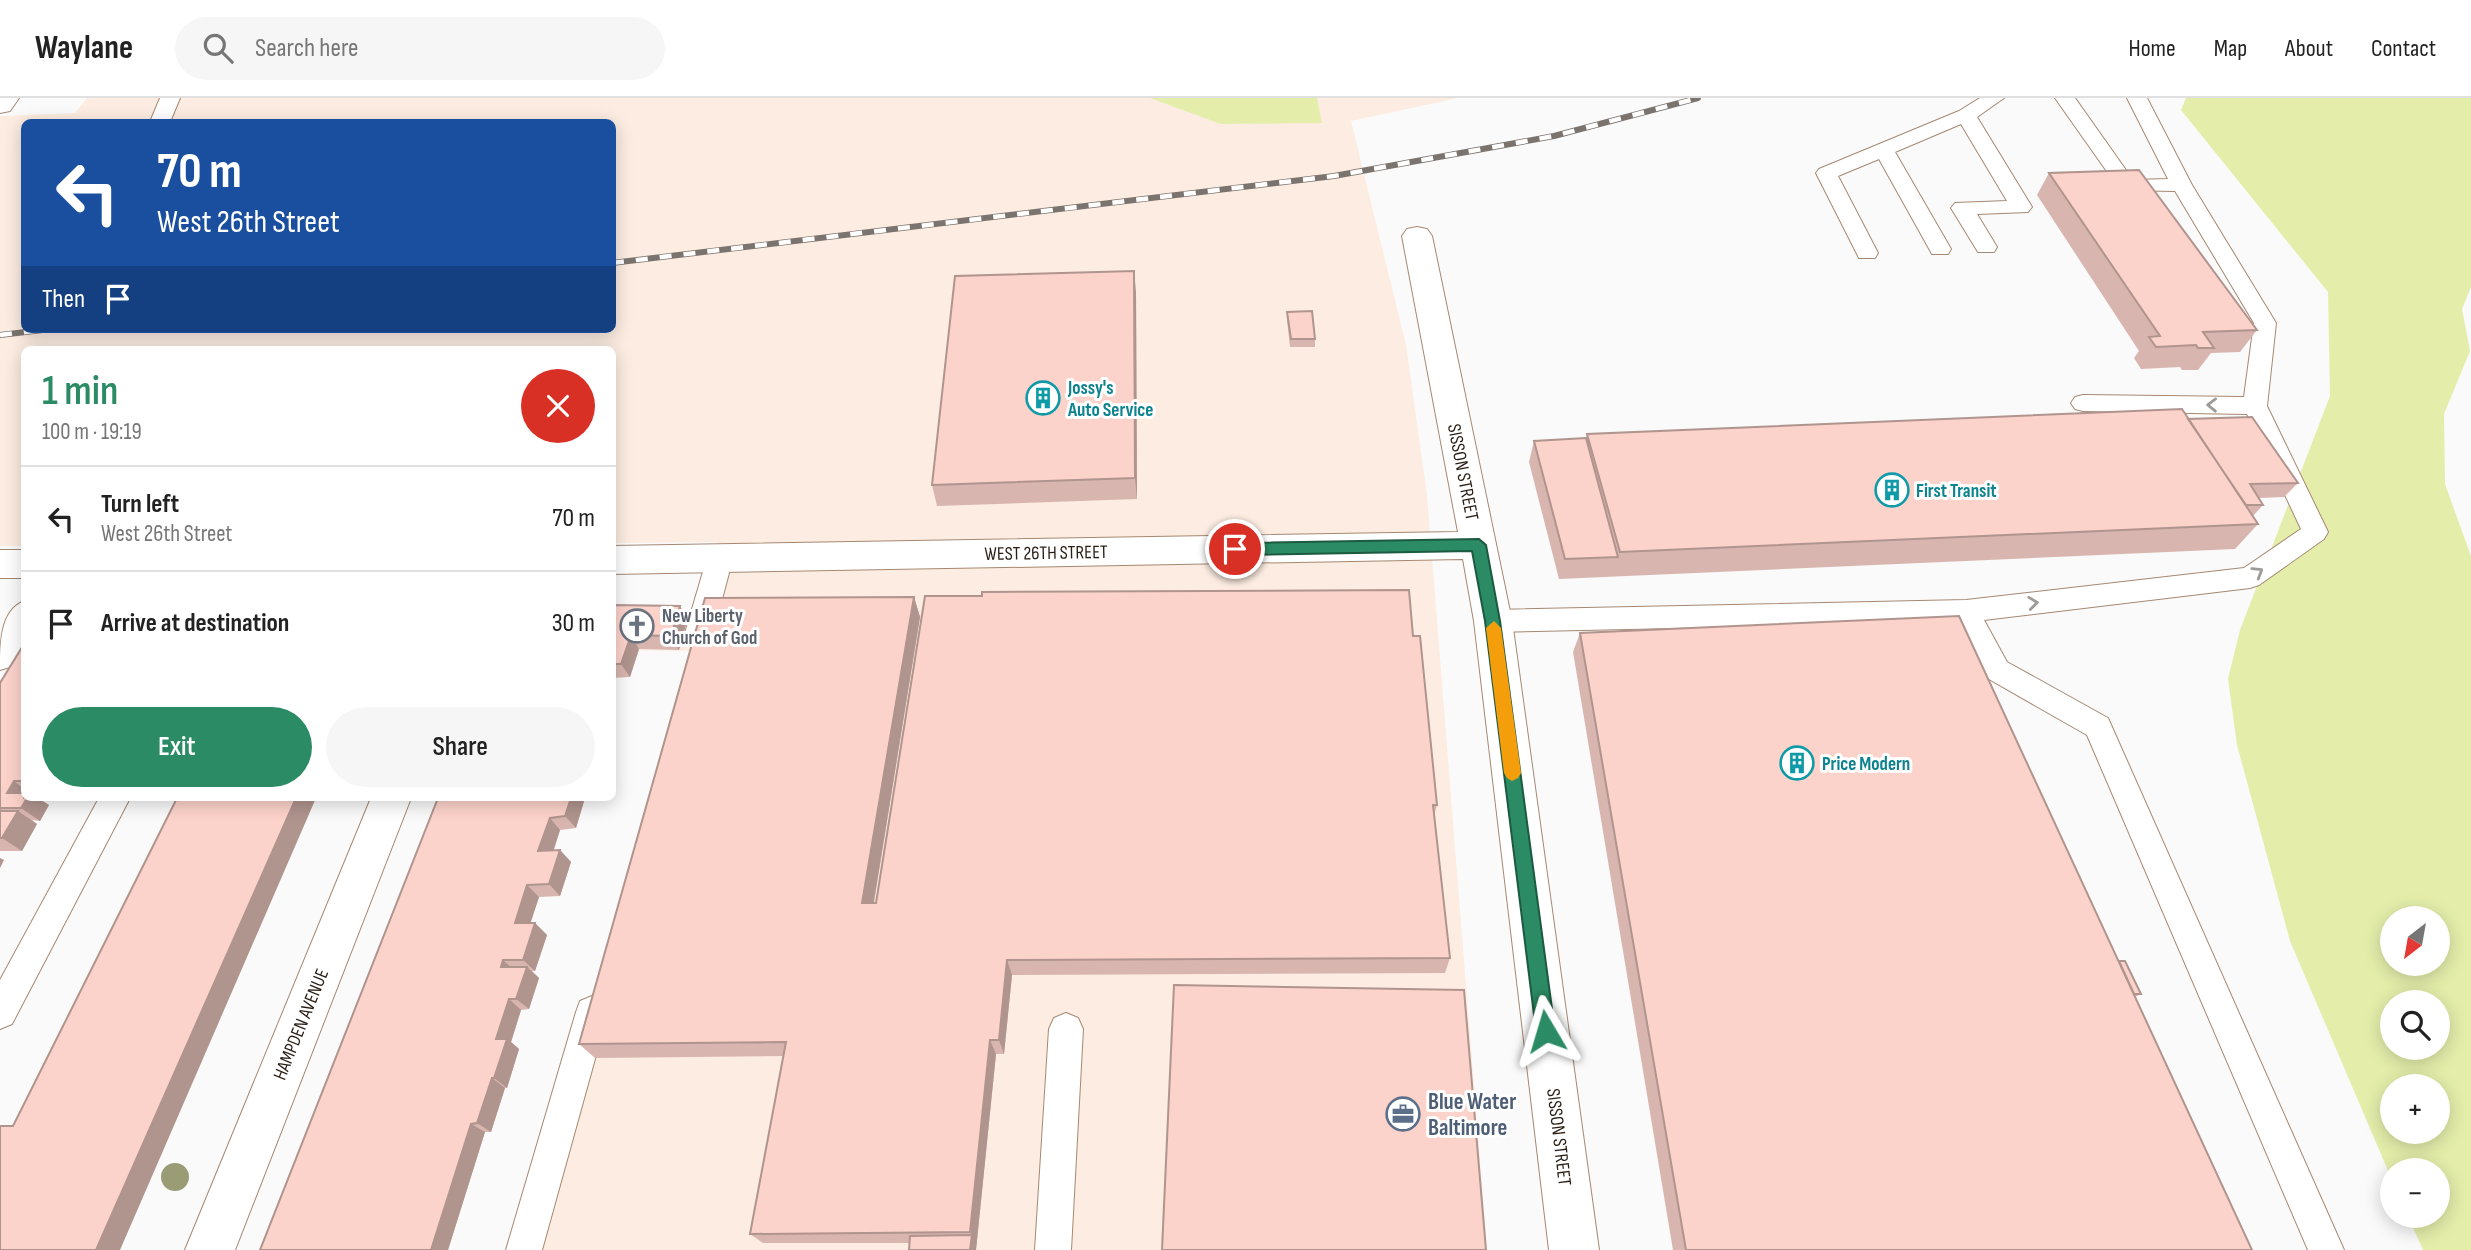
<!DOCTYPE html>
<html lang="en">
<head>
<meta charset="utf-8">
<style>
	:root { --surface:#fff; --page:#f6f6f6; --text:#222; --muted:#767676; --line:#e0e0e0; --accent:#2b8b64 }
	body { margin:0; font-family:"Sofia Sans Condensed",sans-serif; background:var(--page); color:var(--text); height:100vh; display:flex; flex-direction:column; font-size:26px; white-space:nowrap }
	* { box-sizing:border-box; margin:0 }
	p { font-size:23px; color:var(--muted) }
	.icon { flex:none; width:38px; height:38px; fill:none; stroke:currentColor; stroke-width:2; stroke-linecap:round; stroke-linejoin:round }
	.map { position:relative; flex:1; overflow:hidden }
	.details { position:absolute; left:21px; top:248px; width:595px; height:455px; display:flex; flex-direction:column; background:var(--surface); border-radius:10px; box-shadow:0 4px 18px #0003 }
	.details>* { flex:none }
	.hud { position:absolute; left:21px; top:21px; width:595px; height:214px; border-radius:10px; box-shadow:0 4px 18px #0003; background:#1a4fa0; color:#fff; overflow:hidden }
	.needle { width:46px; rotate:211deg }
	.tools { position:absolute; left:2380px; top:808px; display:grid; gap:14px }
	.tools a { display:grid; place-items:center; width:70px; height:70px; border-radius:50%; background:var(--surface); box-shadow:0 4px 18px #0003; font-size:35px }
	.pin { position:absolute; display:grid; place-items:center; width:60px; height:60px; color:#fff; margin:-30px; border:4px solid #fff; border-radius:50%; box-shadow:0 2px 7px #0007 }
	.me { position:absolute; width:77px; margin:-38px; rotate:353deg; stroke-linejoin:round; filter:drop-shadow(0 0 5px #0008) }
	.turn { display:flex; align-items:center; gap:24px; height:147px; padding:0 21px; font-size:32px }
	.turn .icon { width:91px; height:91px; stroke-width:2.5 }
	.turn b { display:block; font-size:49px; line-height:60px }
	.then { display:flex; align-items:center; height:66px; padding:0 21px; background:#0003; gap:14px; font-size:26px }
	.round { display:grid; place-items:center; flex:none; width:74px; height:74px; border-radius:37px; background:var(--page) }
	.headline { display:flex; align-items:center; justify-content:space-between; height:119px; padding:0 21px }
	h1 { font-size:42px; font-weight:600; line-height:52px; color:var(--accent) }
	.cta { display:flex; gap:14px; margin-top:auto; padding:14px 21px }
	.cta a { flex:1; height:80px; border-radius:42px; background:var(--accent); color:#fff; font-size:28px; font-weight:600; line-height:80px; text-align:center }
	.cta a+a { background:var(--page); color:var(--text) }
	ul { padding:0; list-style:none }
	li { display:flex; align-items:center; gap:21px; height:105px; padding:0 21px; border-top:2px solid var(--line) }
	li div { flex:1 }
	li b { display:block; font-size:26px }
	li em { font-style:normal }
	header { display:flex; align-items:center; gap:42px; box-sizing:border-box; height:98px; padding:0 35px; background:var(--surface); border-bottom:2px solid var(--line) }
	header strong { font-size:33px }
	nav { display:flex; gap:38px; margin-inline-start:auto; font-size:24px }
	.search { width:490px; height:63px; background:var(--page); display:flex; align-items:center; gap:18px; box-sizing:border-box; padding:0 24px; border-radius:38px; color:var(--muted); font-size:26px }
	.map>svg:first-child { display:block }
	.built { fill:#fcece1; fill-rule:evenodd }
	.green { fill:#e4eeaa; fill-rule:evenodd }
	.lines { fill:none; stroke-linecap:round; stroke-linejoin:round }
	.lane-casing { stroke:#a58872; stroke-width:2 }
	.street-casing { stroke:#a58872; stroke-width:2 }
	.secondary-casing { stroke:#a58872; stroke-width:2 }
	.lane { fill:#fff; fill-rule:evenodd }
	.street { fill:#fff; fill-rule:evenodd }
	.secondary { fill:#fff; fill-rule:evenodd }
	.rail-casing { stroke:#7b746e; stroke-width:6 }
	.rail { stroke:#fff; stroke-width:4.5; stroke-dasharray:12; stroke-linecap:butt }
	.tree { fill:#999c75 }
	.wall { fill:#d9b5af }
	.shaded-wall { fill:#b0948e }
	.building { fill:#fcd3cb; stroke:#b0948e; stroke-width:2 }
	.oneway { stroke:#9f9a96 }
	.route { fill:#2b8b64; stroke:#1c5a41; stroke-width:2 }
	.slow { fill:#f59e0b }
	.labels { text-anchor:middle; stroke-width:6; stroke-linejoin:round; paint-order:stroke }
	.culture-label { font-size:19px; font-weight:bold; fill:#0d838f; stroke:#fff; text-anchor:start }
	.street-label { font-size:19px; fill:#291e15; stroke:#fff }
	.worship-label { font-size:19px; font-weight:bold; fill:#5b616d; stroke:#fff; text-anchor:start }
	.near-service-label { font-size:23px; font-weight:bold; fill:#4e5e75; stroke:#fff; text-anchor:start }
</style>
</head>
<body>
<header>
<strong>Waylane</strong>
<div class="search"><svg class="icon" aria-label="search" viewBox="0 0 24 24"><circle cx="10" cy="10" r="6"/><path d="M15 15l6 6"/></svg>Search here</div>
<nav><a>Home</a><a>Map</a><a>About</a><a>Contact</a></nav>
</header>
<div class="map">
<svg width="2471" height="1152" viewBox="0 0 2471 1152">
	<rect width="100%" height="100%" fill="#fafafa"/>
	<!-- built -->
	<path class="built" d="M87,0H1458L1351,23L1406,247L1427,397L1487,1152H524L692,553L613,552V518L701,517L718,444L613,445L612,252H24V448H0V18L75,15ZM24,24H612V231H24Z"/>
	<!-- green -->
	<path class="green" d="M1150,0H1317L1322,25L1221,26Z
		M2186,0H2471V189L2462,211L2470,253L2444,316L2445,386L2471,458V1152H2423L2408,1118H2438V1073H2392V1082L2290,843L2237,647L2228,581L2240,532L2330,298L2328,194L2181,12ZM2392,821H2438V866H2392ZM2392,905H2438V950H2392ZM2392,989H2438V1034H2392Z"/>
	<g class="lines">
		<defs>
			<path id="lane" d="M160,0H180L170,24H150Z
				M1980,0H2004L1977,19L2032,109L2028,114L1977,116L1997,149L1994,154H1978L1951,110L1955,105L2007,103L1961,26L1895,54L1951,151L1948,156H1932L1879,61L1838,78L1878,155L1875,160H1859L1816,75L1819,71L1959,13Z
				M2055,0H2075L2133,82L2168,81L2127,0H2147L2192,87L2276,225L2267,308L2328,434L2324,441L2259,487L2250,490L1984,522L2007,564L2108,620L2344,1152H2308L2087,637L1987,580L1958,524L1493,534L1483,531L1479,523L1483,515L1493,512L1966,502L2244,470L2301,431L2247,316L2083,313L2075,311L2071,305L2075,299L2083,297L2244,299L2254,225L2175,93L2120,92Z
				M720,450L729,453L733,460L713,535L709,543L699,546L689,543L685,535L707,460L711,453Z
				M99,700H130L12,926L0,931V882Z
				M592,898L604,903L608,914L542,1152H506L576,914L580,903Z
				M1066,915L1078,920L1083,931L1071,1152H1035L1049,931L1054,920Z"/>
			<path id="street" d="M1417,129L1427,131L1432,138L1512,523L1599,1152H1549L1474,523L1463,461L612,476V448L1458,434L1402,138L1407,131Z
				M0,452H24V480H0Z
				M24,503V550L13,568L0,572C0,545 0,513 24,503Z
				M371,700H411L235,1152H185Z"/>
			<path id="secondary" d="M0,0H19L10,13L0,15Z"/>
		</defs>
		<!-- lane casing -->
		<use href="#lane" class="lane-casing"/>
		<!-- street casing -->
		<use href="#street" class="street-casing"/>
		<!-- secondary casing -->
		<use href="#secondary" class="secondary-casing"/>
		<!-- lane -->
		<use href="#lane" class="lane"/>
		<!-- street -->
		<use href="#street" class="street"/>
		<!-- secondary -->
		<use href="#secondary" class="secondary"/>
		<defs>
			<path id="rail" d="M612,165L1334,78L1554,38L1698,0
				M0,237L51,231"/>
		</defs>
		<!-- rail casing -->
		<use href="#rail" class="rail-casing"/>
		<!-- rail -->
		<use href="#rail" class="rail"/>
	</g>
	<!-- trees -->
	<circle class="tree" cx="175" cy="1079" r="14"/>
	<!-- wall -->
	<path class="wall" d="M2049,75L2257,232L2240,254L2211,255L2198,272H2182L2180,269L2141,271L2134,260L2139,253L2037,97Z
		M1136,194L1137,401L937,408L932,387Z
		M1287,214L1315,241V249H1290L1287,222Z
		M2188,321L2298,385L2284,399L2259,400L2263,407L2253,418L2258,426L2235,451L1559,481L1529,364L1534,343L1586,340L1587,336Z
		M914,499L920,519L874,805H876L1413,538L1437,707L1434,718L1450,860L1445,875L1012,877L1004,956H996L976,1152L909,1145H763L750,1136L784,958L595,960L579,946Z
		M612,507L680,508L687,522L679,552L639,551L630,579L612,580Z
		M1580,535L2119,863L2141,896L2135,899L2252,1152H1673L1573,554Z
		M24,546V700H38L49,707L40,723L32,722L37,726L22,753H0V585Z
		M438,700H585L576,730L560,732L554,752H560L571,764L560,798L539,799L530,825H535L547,837L535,873H532L539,880L529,911L521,912L511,944L519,951L507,990H505L491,1034H485L448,1152H260Z"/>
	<!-- shaded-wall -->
	<path class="shaded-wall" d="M1134,173L1136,194L1137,401L1135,380Z
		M914,499L920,519L871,821L862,805Z
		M680,508L687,522L679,552L671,538Z
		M631,537L639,551L630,579L621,566Z
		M14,683L24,691V700H38L49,707L40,723L21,710L7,695Z
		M296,700H316L120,1152H96Z
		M571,700H585L576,730L565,718Z
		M0,711L14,720L18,713L37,726L22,753L2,740Z
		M550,720L560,732L549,765L538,753Z
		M560,752L571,764L560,798L549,786Z
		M0,760L4,762L0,770Z
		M527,787L539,799L527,836L515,825Z
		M535,825L547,837L535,873L523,862Z
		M503,862L515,873L501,869Z
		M1007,862L1012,877L1004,956L999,942Z
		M527,869L539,880L529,911L516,901Z
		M509,901L521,912L511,944L519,951L507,990L494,980L496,941Z
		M990,942L996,956L976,1152H970L972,1137L970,1134Z
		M492,980L505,990L491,1034L477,1025Z
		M471,1026L485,1034L448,1152H431Z"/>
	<!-- building -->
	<path class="building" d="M2139,72L2257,232L2203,234L2214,250H2198L2196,247L2156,249L2149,239L2160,238L2049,75Z
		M1134,173L1135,380L932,387L955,178Z
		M1312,213L1315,241H1291L1287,214Z
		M2182,311L2258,426L1620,454L1587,336Z
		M2252,319L2298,385L2250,386L2263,407H2246L2188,321Z
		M1586,340L1618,459L1565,461L1534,343Z
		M1409,492L1413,538H1420L1437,707H1433L1450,860L1007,862L999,942H990L970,1134L750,1136L786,944L579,946L705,500L914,499L862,805H876L925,498H982V494Z
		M612,507L680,508L671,538L631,537L621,566H612Z
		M1959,518L2252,1152H1686L1580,535Z
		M24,546V665L23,667H24V683H14L7,695H24V700H27L21,710H0V585Z
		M177,700H296L96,1152H0V1028H13Z
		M438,700H571L565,718L550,720L538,753L560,752L549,786L527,787L515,825H535L523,862H503L501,869H527L516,901H509L496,941H507L494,980H492L477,1025L471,1026L431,1152H260Z
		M0,713H18L2,740H0Z
		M2119,863H2125L2141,896H2134Z
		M1174,887L1464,892L1486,1152H1162Z
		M972,1137L970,1152H909L910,1138Z"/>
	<!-- one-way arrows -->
	<defs><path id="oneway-chevron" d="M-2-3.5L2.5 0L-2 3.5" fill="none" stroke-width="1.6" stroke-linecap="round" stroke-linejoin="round" transform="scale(1.75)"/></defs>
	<g class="oneway">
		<use href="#oneway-chevron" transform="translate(2212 307) rotate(-179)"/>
		<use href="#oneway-chevron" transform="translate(2258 474) rotate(-32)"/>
		<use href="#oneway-chevron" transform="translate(2033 505) rotate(-7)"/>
	</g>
	<!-- route -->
	<path class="route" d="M1479,441L1486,447L1500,523L1555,933L1552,940L1546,942L1539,940L1536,933L1485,523L1472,453L1235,457L1228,451L1235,445Z"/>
	<!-- slow -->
	<path class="slow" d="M1494,523L1501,530L1521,675L1518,680L1512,683L1507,680L1504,675L1486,530Z"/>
	<!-- icons -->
	<defs>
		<symbol id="building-ring" viewBox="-11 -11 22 22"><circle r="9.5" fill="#fff" stroke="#0f9aa8" stroke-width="1.5"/><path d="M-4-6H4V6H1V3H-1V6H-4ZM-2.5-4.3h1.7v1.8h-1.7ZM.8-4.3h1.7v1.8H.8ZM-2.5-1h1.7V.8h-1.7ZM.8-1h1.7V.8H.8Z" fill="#0f9aa8"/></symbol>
		<symbol id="church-ring" viewBox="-11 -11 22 22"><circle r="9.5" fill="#fff" stroke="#6b7280" stroke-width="1.5"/><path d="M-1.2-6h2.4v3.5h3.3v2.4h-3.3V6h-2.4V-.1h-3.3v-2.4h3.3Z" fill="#6b7280"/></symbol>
		<symbol id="office-ring" viewBox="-11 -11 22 22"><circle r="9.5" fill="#fff" stroke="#5c6f8a" stroke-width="1.5"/><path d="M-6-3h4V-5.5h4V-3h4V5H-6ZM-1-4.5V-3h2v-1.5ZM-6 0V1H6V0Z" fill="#5c6f8a"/></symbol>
	</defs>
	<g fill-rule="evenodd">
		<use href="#building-ring" x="1024" y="281" width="38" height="38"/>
		<use href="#building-ring" x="1873" y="373" width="38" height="38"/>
		<use href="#church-ring" x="618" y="509" width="38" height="38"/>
		<use href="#building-ring" x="1778" y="646" width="38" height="38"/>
		<use href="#office-ring" x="1384" y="997" width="38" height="38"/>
	</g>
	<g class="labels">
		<!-- culture labels -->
		<g class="culture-label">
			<text x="1068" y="296">Jossy's<tspan x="1068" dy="22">Auto Service</tspan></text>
			<text x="1916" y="399">First Transit</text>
			<text x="1822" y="672">Price Modern</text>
		</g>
		<!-- street labels -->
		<g class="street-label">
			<text transform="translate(1464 374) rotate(79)" y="7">SISSON STREET</text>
			<text transform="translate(1046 454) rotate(-1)" y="7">WEST 26TH STREET</text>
			<text transform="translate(300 926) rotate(-68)" y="7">HAMPDEN AVENUE</text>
			<text transform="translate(1560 1039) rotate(83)" y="7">SISSON STREET</text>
		</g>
		<!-- worship labels -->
		<g class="worship-label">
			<text x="662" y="524">New Liberty<tspan x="662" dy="22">Church of God</tspan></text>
		</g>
		<!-- near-service labels -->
		<g class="near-service-label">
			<text x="1428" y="1011">Blue Water<tspan x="1428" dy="26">Baltimore</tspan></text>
		</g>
	</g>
</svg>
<div class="tools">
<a><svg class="needle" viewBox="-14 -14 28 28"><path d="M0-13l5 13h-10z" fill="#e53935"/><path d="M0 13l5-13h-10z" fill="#767676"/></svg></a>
<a><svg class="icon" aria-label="search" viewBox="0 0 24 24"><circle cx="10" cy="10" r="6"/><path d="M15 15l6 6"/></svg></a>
<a>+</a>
<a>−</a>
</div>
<div class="pin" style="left:1235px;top:451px;background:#d93025"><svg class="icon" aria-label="arrive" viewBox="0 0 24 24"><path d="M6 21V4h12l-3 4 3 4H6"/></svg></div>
<svg class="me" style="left:1546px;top:933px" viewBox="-20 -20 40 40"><path d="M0-17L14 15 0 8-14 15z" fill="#2b8b64" stroke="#fff" stroke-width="4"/></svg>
<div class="hud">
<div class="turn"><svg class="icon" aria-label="left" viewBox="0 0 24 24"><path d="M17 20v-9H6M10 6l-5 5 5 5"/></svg><div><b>70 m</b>West 26th Street</div></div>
<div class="then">Then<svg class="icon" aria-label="arrive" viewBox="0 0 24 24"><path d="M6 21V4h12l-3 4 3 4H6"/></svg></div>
</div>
<section class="details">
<div class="headline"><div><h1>1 min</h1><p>100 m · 19:19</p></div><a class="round" style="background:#d93025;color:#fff"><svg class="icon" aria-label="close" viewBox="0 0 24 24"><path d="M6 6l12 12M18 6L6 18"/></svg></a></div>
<ul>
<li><svg class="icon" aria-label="left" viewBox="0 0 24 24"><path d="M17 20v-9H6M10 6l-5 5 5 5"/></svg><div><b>Turn left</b><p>West 26th Street</p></div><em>70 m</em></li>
<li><svg class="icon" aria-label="arrive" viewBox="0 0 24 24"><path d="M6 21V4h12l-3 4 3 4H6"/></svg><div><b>Arrive at destination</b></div><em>30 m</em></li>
</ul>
<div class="cta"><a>Exit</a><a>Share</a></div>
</section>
</div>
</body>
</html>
